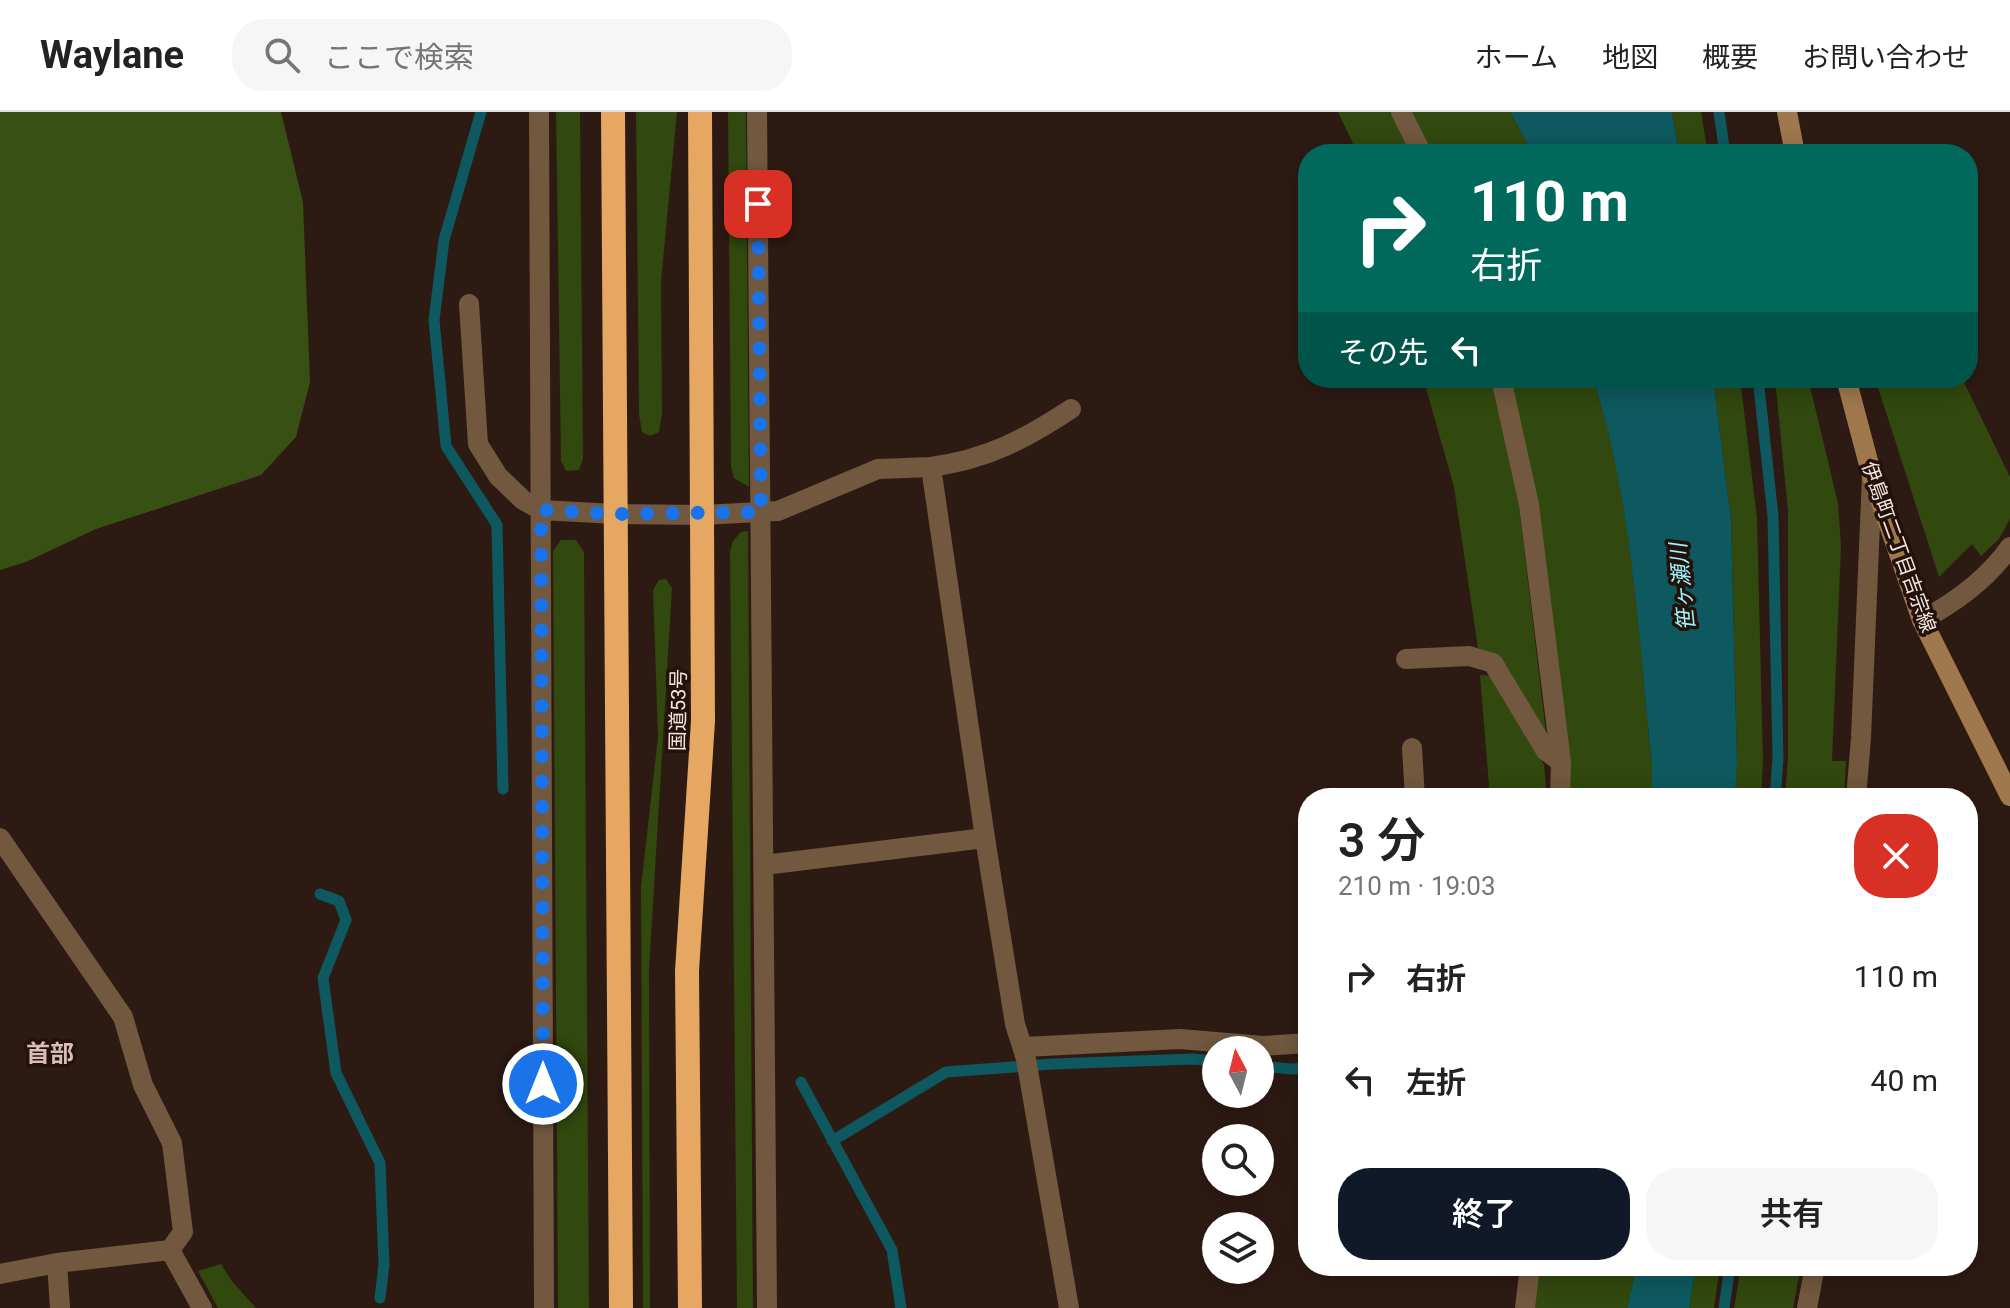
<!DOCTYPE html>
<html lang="ja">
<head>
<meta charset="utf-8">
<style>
	:root { --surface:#fff; --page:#f6f6f6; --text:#222; --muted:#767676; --line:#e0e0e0; --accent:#111827 }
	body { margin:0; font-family:Roboto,"Noto Sans JP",sans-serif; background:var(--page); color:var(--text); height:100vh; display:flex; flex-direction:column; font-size:30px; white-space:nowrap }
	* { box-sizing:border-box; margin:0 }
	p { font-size:26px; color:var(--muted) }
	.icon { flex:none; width:44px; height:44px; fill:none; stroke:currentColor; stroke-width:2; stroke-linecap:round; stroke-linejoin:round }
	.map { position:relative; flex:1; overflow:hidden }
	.side { position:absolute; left:1298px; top:676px; width:680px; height:488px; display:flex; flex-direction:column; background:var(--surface); border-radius:32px; box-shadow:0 4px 20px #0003 }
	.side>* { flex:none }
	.top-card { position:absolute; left:1298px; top:32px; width:680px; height:244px; border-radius:32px; box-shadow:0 4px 20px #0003; background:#00695c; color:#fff; overflow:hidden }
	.needle { width:52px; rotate:353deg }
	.controls { position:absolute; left:1202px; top:924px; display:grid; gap:16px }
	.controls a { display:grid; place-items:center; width:72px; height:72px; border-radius:50%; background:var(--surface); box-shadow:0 4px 20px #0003; font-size:40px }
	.pin { position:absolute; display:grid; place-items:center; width:68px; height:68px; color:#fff; margin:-34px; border-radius:16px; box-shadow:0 4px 12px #0006 }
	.me { position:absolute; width:88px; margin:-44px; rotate:0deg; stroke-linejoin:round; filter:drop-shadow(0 0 6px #0008) }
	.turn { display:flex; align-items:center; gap:28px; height:168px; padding:0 40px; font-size:36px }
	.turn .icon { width:104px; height:104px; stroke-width:2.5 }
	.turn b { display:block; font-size:56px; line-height:68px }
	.then { display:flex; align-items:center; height:76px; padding:0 40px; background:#0003; gap:16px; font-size:30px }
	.round { display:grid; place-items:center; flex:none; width:84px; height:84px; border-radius:32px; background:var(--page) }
	.head { display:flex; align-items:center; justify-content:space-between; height:136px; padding:0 40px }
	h1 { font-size:48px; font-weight:600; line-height:60px }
	.cta { display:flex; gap:16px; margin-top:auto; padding:16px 40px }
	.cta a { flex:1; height:92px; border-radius:32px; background:var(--accent); color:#fff; font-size:32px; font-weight:600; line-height:92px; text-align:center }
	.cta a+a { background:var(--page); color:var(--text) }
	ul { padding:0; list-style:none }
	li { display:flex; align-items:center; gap:24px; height:104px; padding:0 40px }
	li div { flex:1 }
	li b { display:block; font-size:30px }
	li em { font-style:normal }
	header { display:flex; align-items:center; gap:48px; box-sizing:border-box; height:112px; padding:0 40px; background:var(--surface); border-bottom:2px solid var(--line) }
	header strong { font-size:38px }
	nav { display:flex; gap:44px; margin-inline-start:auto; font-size:28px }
	.search { width:560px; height:72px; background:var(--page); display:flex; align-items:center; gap:20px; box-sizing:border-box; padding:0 28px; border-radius:32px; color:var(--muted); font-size:30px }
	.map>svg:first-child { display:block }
	.green { fill:#31480e }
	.forest { fill:#385014 }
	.water { fill:#0e595f }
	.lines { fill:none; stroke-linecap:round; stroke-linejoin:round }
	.stream { stroke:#0e595f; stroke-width:11 }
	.street { stroke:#71583e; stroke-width:20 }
	.secondary { stroke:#9f784d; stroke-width:20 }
	.highway { stroke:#e5a762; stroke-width:24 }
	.route { stroke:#1a73e8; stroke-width:14; stroke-dasharray:0 25.2 }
	.labels { text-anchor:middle; stroke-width:7; stroke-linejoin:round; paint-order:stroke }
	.street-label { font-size:20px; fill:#f2e4df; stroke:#23110a }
	.water-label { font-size:22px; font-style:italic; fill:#9af3fa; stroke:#23110a }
	.quarter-label { font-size:24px; font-weight:bold; fill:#d9beb5; stroke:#23110a }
</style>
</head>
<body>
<header>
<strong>Waylane</strong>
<div class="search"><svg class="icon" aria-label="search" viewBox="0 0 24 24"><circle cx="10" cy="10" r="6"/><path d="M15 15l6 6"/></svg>ここで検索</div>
<nav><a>ホーム</a><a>地図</a><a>概要</a><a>お問い合わせ</a></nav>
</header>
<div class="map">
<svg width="2010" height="1196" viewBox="0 0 2010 1196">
	<rect width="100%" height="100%" fill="#2d1a13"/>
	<!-- green -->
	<path class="green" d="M556,0H580L583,347L579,358L566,359L561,349Z
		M636,0H677L661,170L662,302L659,320L650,324L642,320L639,302Z
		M728,0H746L749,375L734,366L731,354Z
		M1338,0H1391L1412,42H1358Z
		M1410,0H1510L1533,42H1432Z
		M1672,0H1701L1708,42H1679Z
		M1475,266H1493L1519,394L1547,629L1496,544L1478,536L1454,375L1424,269L1464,270Z
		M1510,266H1593C1634,390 1638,524 1652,653V686H1569Z
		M1713,266H1740L1757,406L1763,649L1761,686H1735L1737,652L1731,408Z
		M1775,266H1808L1838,391L1841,434L1832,649H1846L1844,686H1785L1788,646V399Z
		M1875,266H1962L2010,365V407L1999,427L1981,444L1972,432L1939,465Z
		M748,419L753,1196H737L730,439L733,429L741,420Z
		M561,428H576L584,440L589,1196H558L553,439Z
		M666,467L672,476L649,858L650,1196H643L641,775L658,625L653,478L659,468Z
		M1480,563L1493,564L1544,653L1547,686H1490Z
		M221,1152L231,1168L256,1196H218L198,1159Z
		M1539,1154H1637L1627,1196H1532Z
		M1696,1154H1720L1714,1196H1689Z
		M1741,1154H1801L1793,1196H1734Z"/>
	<!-- forest -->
	<path class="forest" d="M0,0H281L303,90L310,270L296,325L261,363L96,417L26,450L0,458Z"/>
	<!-- water -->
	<path class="water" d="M1510,0H1672L1679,42H1533Z
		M1593,266H1713L1731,408L1737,652L1735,686H1652V653C1638,524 1633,390 1593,266Z
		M1637,1154H1696L1689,1196H1627Z"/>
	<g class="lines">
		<!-- stream -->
		<path class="stream" d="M481,0L444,128L434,208L446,334L497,413L503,677
			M1719,0L1725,42
			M1758,266L1773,404L1778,646L1775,686
			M320,782L339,789L346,808L323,866L336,961L380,1051L384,1153L380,1186
			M1260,954L1292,957L1308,956
			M801,970L892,1138L901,1196
			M832,1029L946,960L1053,952L1193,947L1216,949
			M1724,1196L1730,1154"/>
		<!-- street -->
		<path class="street" d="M539,0L544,1196
			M757,0L767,1196
			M1401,0L1422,42
			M469,192L478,332L498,364L523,388L541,398L615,402L702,403L778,399L878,357L931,355L985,726L1015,912L1026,947L1069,1196
			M1501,266L1529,393L1561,650L1560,686
			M931,355C987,347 1024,328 1071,297
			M1922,508C1956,490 1988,466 2010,435
			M1406,547L1469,544L1493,551L1546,639L1561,650
			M1412,636L1415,686
			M1856,686L1861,626L1872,364
			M0,726L123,905L143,973L172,1031L183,1120L170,1138L57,1151L0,1162
			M764,753L985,726
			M1024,935L1180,927L1263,934L1308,931
			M170,1138L202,1196
			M57,1151L60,1196
			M1525,1196L1530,1154
			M1807,1196L1815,1154"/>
		<!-- secondary -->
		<path class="secondary" d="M1787,0L1795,42
			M1846,266L1872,364L1922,508L2010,684"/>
		<!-- highway -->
		<path class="highway" d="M613,0L621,1196
			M690,1196L687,859L703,609L700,0"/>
	</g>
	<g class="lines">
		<!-- route -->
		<path class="route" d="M543,972L541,398L615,402L761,400L758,92"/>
	</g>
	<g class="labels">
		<!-- street labels -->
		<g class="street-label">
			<text transform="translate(1899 435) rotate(70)" y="7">伊島町二丁目吉宗線</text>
			<text transform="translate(678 598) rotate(-89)" y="7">国道53号</text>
		</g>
		<!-- water labels -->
		<g class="water-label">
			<text transform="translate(1682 475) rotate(-96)" y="8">笹ヶ瀬川</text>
		</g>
		<!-- quarter labels -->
		<g class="quarter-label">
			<text x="50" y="950">首部</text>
		</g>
	</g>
</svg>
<div class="controls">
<a><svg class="needle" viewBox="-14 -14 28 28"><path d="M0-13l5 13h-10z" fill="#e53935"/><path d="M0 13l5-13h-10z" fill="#767676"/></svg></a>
<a><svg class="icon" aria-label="search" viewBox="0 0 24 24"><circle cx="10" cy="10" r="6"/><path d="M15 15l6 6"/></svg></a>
<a><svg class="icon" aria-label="layers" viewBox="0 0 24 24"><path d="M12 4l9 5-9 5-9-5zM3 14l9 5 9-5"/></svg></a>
</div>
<div class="pin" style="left:758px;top:92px;background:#d93025"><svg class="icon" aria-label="arrive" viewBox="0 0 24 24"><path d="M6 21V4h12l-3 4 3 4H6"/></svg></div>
<svg class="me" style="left:543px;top:972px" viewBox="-20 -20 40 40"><circle r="17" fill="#1a73e8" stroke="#fff" stroke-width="3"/><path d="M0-11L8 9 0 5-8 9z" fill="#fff"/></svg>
<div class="top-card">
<div class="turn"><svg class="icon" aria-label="right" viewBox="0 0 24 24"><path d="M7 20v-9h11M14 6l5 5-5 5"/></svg><div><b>110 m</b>右折</div></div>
<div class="then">その先<svg class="icon" aria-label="left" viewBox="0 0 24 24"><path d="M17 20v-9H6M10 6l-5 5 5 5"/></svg></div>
</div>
<section class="side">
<div class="head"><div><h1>3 分</h1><p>210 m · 19:03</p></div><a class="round" style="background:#d93025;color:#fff"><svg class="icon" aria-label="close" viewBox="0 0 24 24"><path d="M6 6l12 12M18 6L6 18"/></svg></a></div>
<ul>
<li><svg class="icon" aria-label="right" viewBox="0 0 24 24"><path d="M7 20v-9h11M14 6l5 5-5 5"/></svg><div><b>右折</b></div><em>110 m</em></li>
<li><svg class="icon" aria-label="left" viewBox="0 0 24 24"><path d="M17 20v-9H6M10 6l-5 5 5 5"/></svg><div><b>左折</b></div><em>40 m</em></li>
</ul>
<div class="cta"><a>終了</a><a>共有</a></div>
</section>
</div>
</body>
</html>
